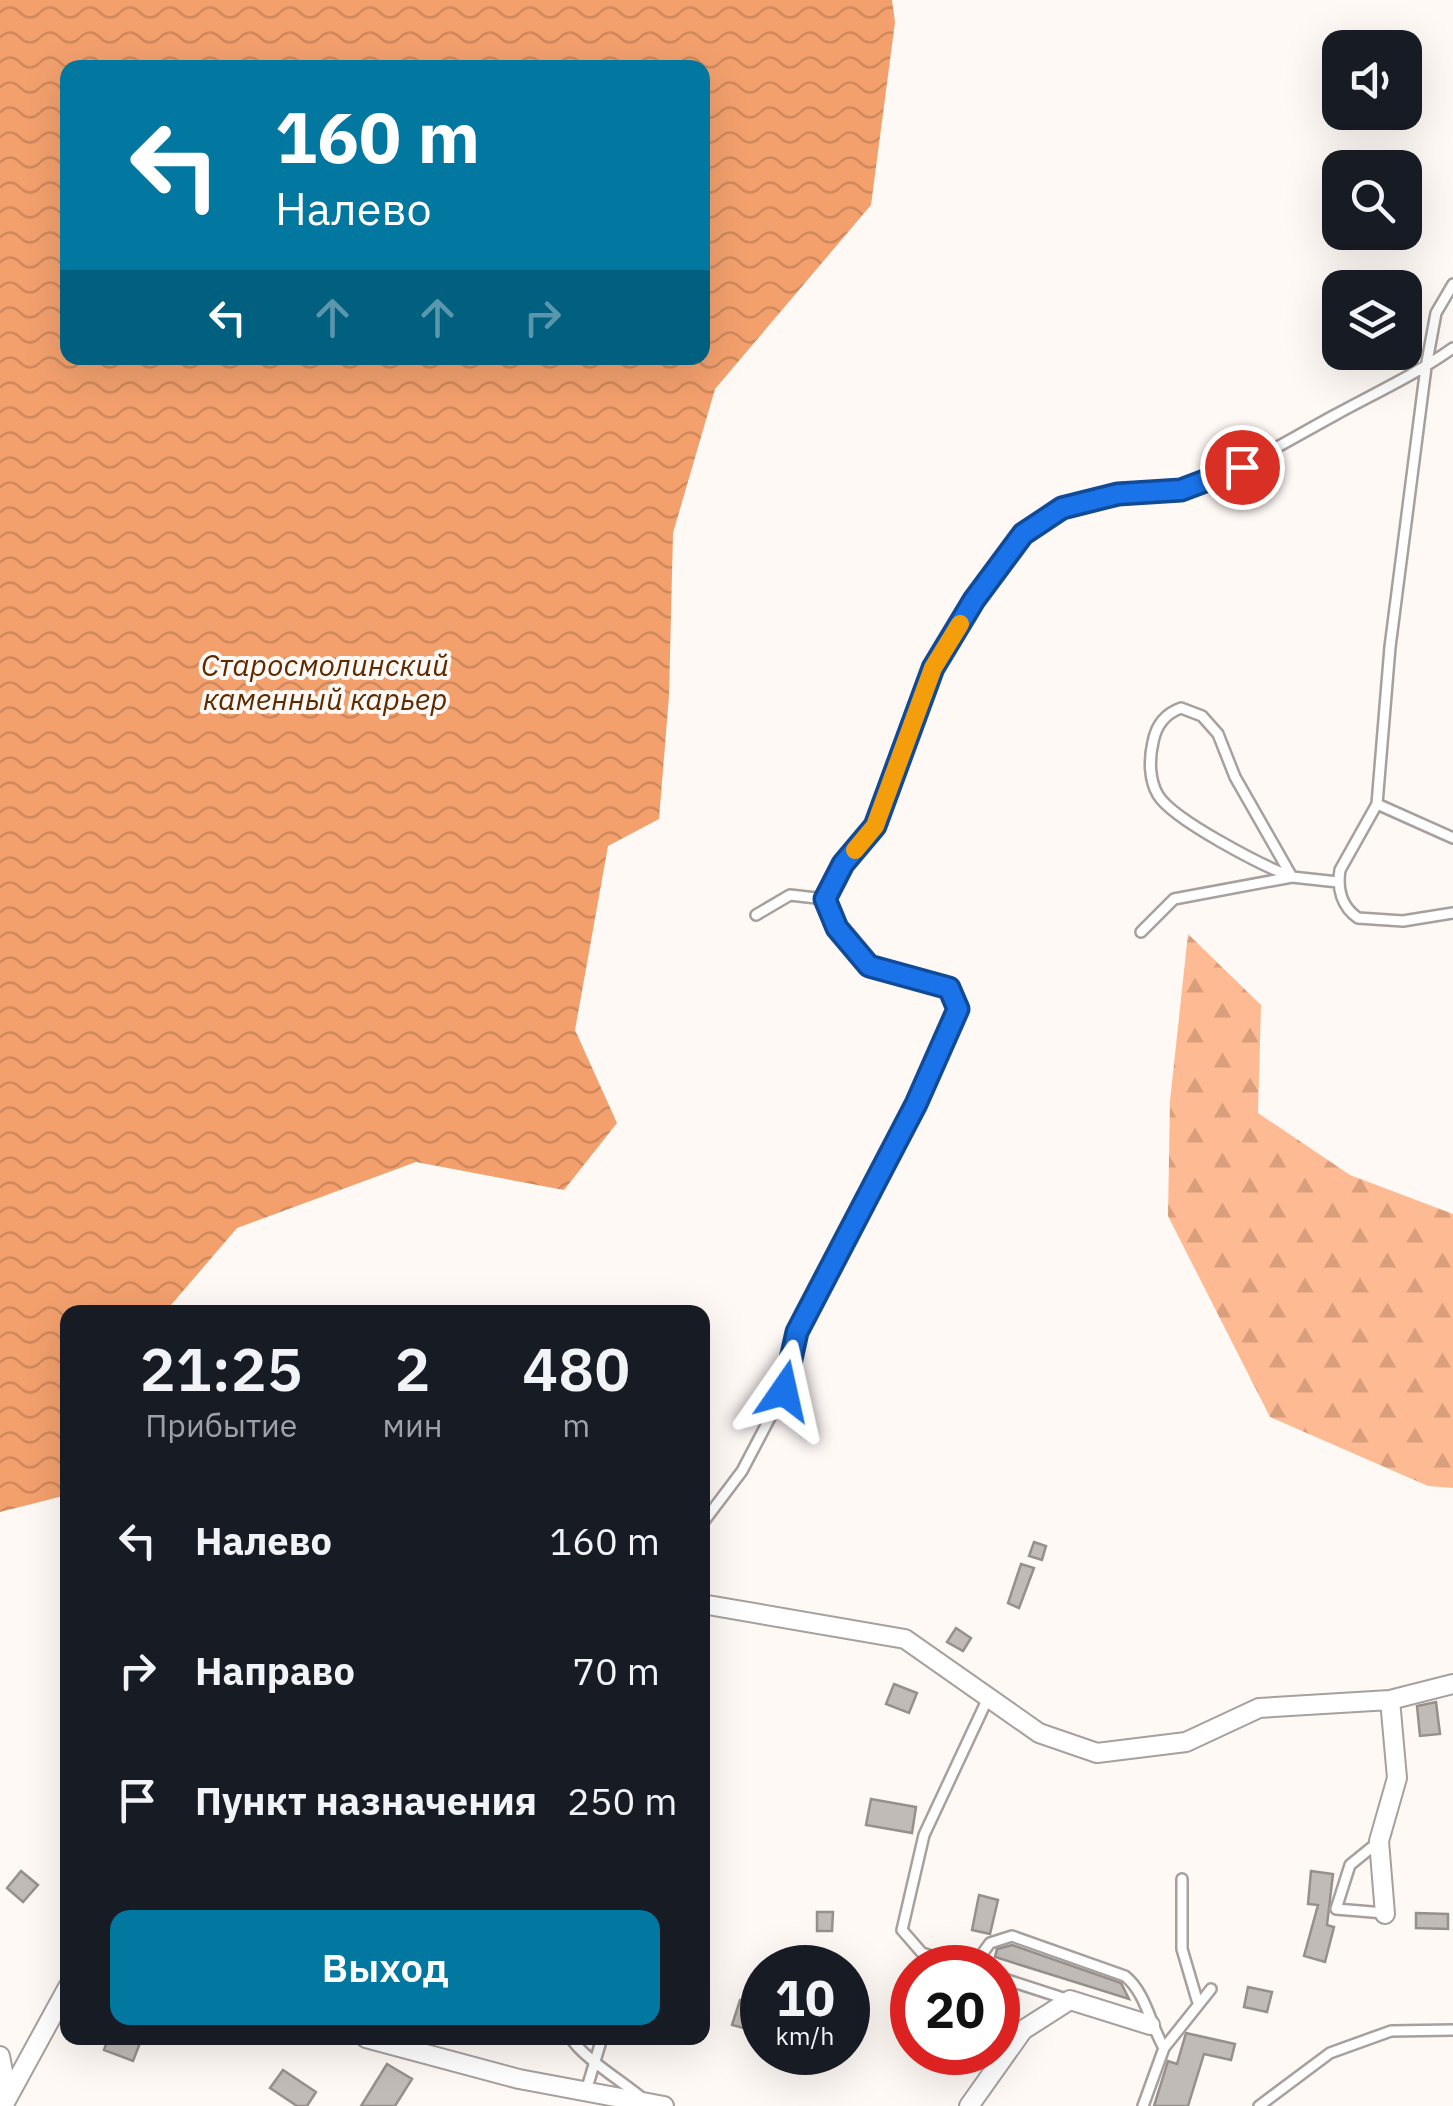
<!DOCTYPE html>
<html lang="ru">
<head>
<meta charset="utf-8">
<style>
	:root { --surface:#171b24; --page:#20242c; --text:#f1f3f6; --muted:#9ea1a6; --accent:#0277a0 }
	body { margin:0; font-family:"IBM Plex Sans",sans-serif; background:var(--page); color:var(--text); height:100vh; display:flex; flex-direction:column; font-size:38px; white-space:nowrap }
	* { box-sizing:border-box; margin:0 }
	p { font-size:32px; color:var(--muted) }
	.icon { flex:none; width:55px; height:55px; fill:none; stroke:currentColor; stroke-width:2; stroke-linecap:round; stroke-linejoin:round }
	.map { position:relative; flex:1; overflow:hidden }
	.sheet { position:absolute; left:60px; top:1305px; width:650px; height:740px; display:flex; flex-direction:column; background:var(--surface); border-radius:20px; box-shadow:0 10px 40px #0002 }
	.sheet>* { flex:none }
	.banner { position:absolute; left:60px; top:60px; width:650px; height:305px; border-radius:20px; box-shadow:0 10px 40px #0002; background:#0277a0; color:#fff; overflow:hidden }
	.controls { position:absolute; left:1322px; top:30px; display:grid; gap:20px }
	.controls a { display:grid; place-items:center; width:100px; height:100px; border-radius:20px; background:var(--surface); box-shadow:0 10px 40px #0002; font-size:50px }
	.speed { position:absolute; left:740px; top:1945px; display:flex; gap:20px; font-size:50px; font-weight:700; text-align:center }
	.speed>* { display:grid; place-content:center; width:130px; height:130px; border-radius:50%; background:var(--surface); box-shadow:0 10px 40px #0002; line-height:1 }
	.speed small { font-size:25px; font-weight:400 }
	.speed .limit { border:15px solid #d22; background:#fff; color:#111 }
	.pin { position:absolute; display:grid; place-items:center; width:85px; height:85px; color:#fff; margin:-42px; border:5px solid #fff; border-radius:50%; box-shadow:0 2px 10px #0007 }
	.me { position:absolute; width:110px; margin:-55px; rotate:11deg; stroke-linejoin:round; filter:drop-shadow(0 0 8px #0008) }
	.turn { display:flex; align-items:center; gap:35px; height:210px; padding:0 50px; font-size:45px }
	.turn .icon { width:130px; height:130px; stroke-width:2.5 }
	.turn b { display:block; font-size:70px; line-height:85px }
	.lanes { display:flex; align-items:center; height:95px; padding:0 50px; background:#0003; justify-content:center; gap:50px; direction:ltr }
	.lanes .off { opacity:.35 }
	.eta { display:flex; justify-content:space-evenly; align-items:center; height:170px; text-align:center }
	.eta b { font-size:60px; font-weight:600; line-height:70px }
	.action { display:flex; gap:20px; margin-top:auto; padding:20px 50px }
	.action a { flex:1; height:115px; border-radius:20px; background:var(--accent); color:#fff; font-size:40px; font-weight:600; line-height:115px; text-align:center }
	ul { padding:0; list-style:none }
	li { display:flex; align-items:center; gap:30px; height:130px; padding:0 50px }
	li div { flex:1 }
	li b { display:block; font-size:38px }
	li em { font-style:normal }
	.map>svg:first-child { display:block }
	.forest { fill:url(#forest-firs) }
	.water { fill:url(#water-waves); fill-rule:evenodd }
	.building { fill:#c1bbb7; stroke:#96908c; stroke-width:2.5 }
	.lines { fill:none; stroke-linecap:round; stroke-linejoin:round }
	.service-casing { stroke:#a7a09d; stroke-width:14 }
	.minor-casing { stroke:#a7a09d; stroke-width:22 }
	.service { stroke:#fff; stroke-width:9 }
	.minor { stroke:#fff; stroke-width:18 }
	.route-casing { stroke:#114b97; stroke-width:25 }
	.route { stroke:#1a73e8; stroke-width:18 }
	.slow { stroke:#f59e0b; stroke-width:18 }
	.labels { text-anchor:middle; stroke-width:8; stroke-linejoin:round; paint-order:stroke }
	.water-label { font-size:30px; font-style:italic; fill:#5e2a01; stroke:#fff9f6 }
</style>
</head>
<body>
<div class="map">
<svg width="1453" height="2106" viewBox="0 0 1453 2106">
	<defs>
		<pattern id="forest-firs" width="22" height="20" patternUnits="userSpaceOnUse" patternTransform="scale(2.5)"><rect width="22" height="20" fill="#feba92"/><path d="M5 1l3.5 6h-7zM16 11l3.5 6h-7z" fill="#d99f7d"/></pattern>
		<pattern id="water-waves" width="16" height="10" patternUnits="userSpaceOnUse" patternTransform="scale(2.5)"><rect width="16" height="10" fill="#f3a06d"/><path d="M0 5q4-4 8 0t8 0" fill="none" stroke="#cf895d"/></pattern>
	</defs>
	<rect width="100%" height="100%" fill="#fff9f6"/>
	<!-- forest -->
	<path class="forest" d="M1188,934L1261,1005L1258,1113L1350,1175L1453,1214V1488L1428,1486L1270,1417L1168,1216L1170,1101Z"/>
	<!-- water -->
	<path class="water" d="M0,0H892L895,22L871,205L715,389L673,533L669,696L659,819L608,846L575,1030L617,1123L564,1190L416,1162L237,1228L165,1312H68L67,1495L0,1512ZM68,68H702V358H68Z"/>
	<!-- building -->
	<path class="building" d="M1034,1542L1046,1546L1042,1560L1029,1556Z
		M1021,1564L1034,1568L1019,1608L1008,1603Z
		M956,1628L971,1638L963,1651L947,1642Z
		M894,1684L917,1693L909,1713L886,1704Z
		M1436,1702L1440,1734L1420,1736L1417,1706Z
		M871,1799L916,1807L912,1833L866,1825Z
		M21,1871L38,1885L23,1902L7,1888Z
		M1311,1871L1333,1874L1327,1925L1334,1927L1325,1962L1304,1956L1318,1905L1308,1904Z
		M979,1895L998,1900L990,1934L972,1930Z
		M817,1912H833L832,1931H817Z
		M1416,1913L1448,1914V1929L1416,1928Z
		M1012,1945L1121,1983L1129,1999L995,1957L997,1949Z
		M1248,1987L1272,1992L1267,2012L1244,2007Z
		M740,2000L754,2005L747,2029L732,2025Z
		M1186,2033L1235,2044L1231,2060L1204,2054L1188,2106H1154L1168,2061L1177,2064Z
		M108,2038H142L133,2061L104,2050Z
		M387,2064L412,2079L395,2106H361Z
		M283,2070L316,2092L307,2106H297L270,2088Z"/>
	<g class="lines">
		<defs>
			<path id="service" d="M1453,284L1436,313L1426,367L1390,647L1377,804L1340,870C1337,889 1342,907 1358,918L1403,921L1453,913
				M1181,708L1202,716L1218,734L1235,777L1292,877C1263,866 1173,820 1158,795C1149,780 1149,759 1153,742C1156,726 1164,714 1181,708Z
				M1377,804L1453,838
				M756,915L790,895L825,899
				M1141,932L1174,899L1292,877L1338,882
				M702,1524L742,1471L784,1391L797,1332L934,1068L958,1009L949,988L869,966L837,928L825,899C839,871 861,850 876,824C904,776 910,718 933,668C954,624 1000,549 1039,520C1083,488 1137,503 1185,488C1239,472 1285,442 1335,415C1375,393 1415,375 1453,348
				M1377,1843L1350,1865L1336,1909L1384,1913
				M1182,1879V1949L1197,2000
				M967,1968L922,1953L902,1930L924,1835L988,1698
				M972,1968L990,1943L1012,1936L1125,1976C1146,1993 1150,2024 1164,2048L1211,1989
				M998,1977L1066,1999
				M571,2038C581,2056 623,2082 642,2098
				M586,2091L602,2038
				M1143,2106L1164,2048
				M1259,2106L1330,2053L1391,2031L1453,2030"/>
			<path id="minor" d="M702,1604L905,1639L1039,1733L1097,1753L1186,1742L1259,1708L1390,1700L1453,1684
				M1385,1914L1379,1841L1397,1778L1390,1700
				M366,2038L519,2079L664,2106
				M0,2056L8,2097
				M3,2106L68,1987
				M969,2106L1023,2030L1070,2000L1150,2025"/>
		</defs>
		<!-- service casing -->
		<use href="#service" class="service-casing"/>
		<!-- minor casing -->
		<use href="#minor" class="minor-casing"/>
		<!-- service -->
		<use href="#service" class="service"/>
		<!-- minor -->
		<use href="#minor" class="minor"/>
	</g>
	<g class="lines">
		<defs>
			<path id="route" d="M784,1391L797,1332L916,1104L958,1009L949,988L869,966L837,928L825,899L843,864L875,826L933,668L974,600L1023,534L1062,508L1118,494L1181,490L1242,467"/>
		</defs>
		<!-- route casing -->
		<use href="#route" class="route-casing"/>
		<!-- route -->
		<use href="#route" class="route"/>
		<!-- slow -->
		<path class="slow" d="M855,850L875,826L933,668L960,624"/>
	</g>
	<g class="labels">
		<!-- water labels -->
		<g class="water-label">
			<text x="325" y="676">Старосмолинский<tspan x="325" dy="34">каменный карьер</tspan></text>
		</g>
	</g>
</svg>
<div class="controls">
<a><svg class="icon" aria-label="sound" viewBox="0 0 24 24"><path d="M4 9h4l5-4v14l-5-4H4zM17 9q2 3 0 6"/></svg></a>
<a><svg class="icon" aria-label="search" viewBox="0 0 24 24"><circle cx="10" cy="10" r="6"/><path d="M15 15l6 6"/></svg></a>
<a><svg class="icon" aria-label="layers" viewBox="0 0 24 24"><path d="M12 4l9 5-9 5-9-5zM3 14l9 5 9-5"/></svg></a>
</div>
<div class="speed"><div>10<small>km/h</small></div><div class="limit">20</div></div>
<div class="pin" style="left:1242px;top:467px;background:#d93025"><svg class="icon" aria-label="arrive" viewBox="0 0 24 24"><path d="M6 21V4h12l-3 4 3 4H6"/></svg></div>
<svg class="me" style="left:784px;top:1391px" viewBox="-20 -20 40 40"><path d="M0-17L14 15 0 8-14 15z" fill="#1a73e8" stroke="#fff" stroke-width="4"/></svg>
<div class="banner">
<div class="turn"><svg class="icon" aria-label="left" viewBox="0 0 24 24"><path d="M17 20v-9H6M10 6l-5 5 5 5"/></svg><div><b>160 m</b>Налево</div></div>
<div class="lanes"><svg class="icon" aria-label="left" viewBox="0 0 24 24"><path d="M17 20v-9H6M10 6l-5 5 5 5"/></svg><svg class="icon off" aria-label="ahead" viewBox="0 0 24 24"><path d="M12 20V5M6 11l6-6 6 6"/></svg><svg class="icon off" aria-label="ahead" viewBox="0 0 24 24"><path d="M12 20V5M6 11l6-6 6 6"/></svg><svg class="icon off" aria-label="right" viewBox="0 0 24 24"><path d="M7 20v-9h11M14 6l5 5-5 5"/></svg></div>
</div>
<section class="sheet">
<div class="eta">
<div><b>21:25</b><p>Прибытие</p></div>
<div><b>2</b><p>мин</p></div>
<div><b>480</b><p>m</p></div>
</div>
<ul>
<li><svg class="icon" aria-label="left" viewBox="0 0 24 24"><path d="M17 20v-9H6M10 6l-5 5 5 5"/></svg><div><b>Налево</b></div><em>160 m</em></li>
<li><svg class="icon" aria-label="right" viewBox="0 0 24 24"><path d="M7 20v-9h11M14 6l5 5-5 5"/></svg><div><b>Направо</b></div><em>70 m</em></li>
<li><svg class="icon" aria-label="arrive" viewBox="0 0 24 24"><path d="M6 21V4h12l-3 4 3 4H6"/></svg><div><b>Пункт назначения</b></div><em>250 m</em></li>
</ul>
<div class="action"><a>Выход</a></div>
</section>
</div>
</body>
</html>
